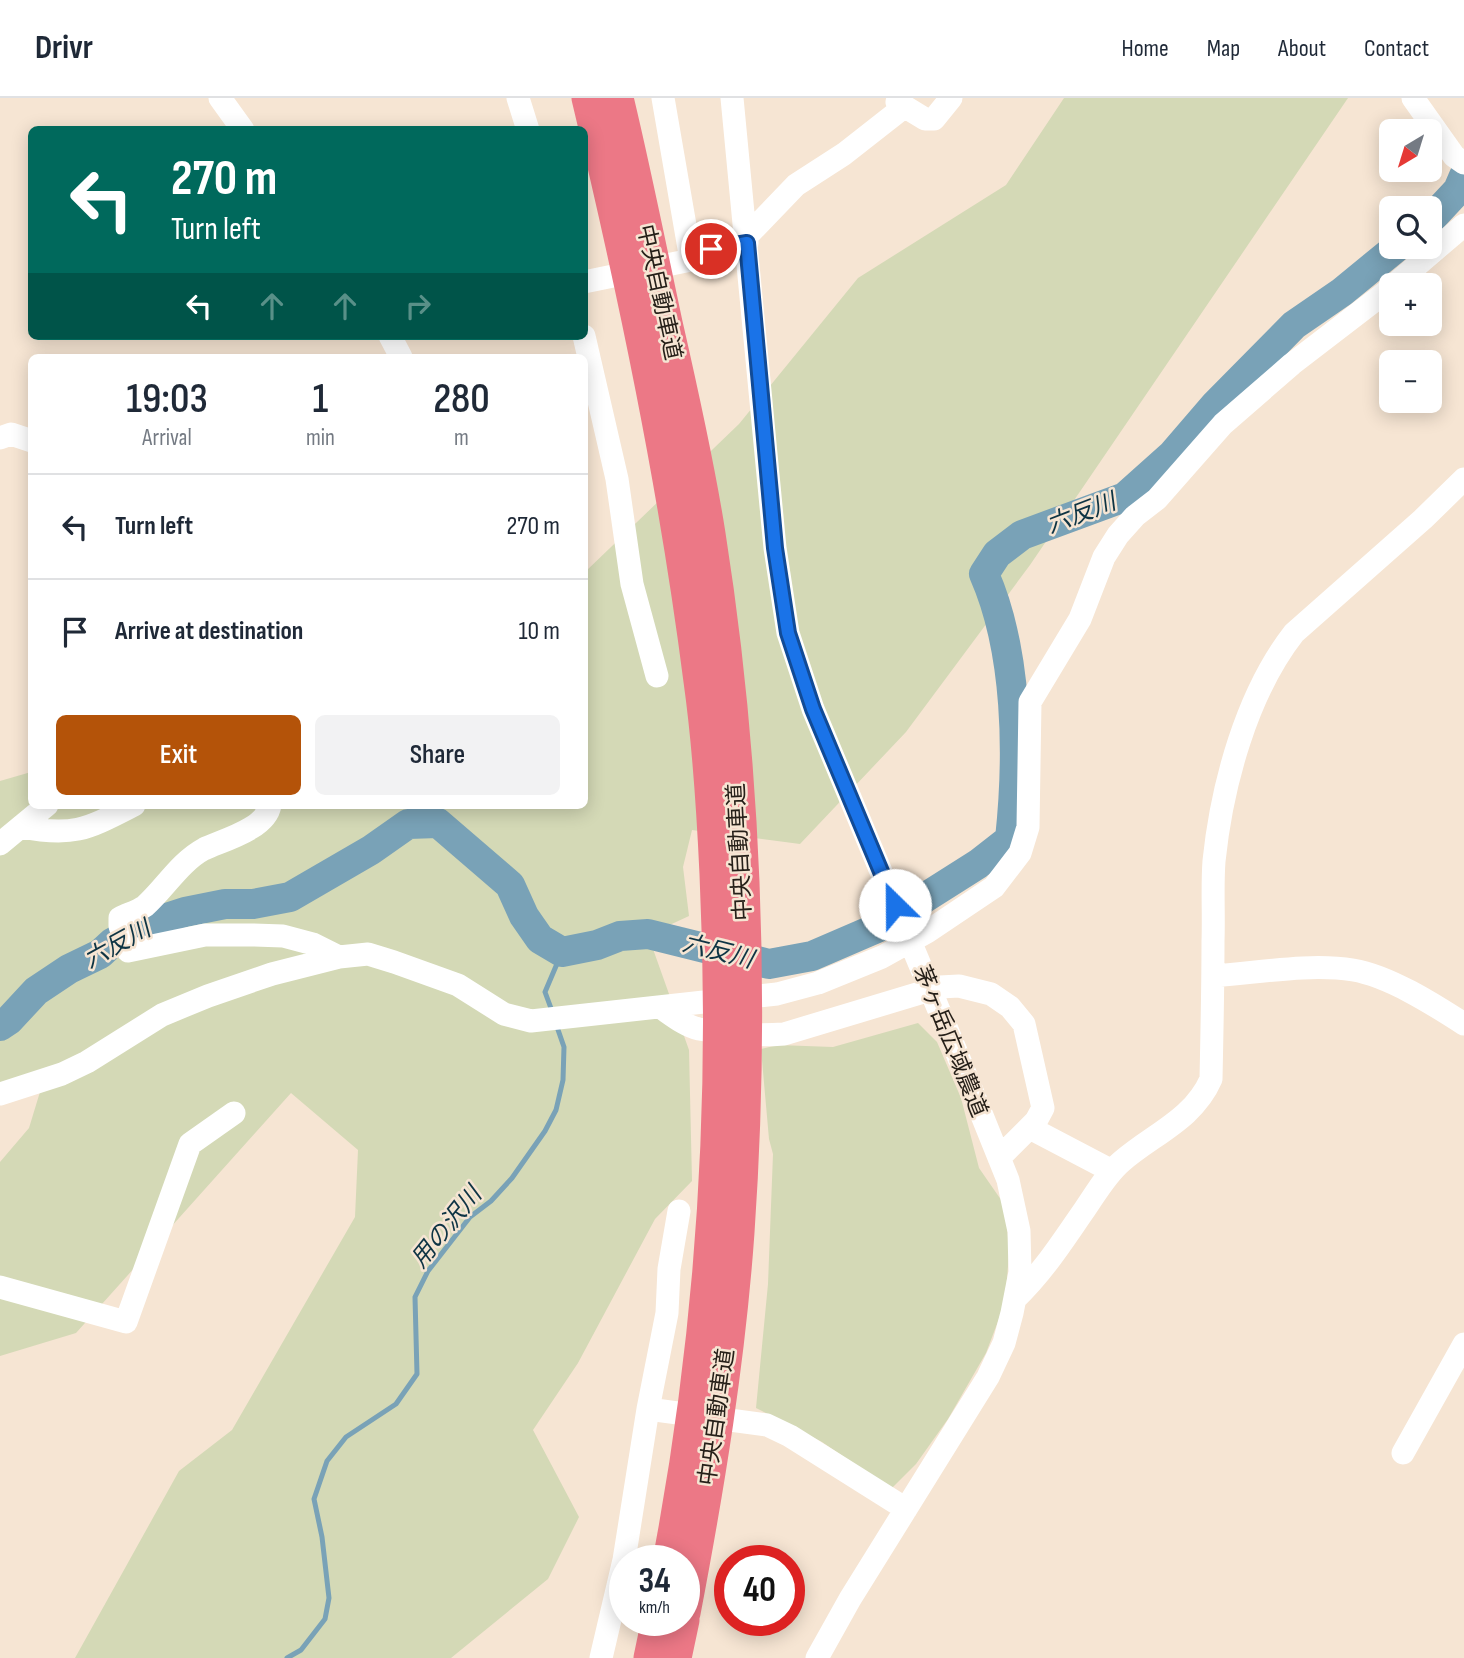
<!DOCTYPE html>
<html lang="en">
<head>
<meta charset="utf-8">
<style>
	:root { --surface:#fff; --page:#f2f2f3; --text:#1f2937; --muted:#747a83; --line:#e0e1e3; --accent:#b45309 }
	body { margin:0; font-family:"Sofia Sans Condensed","Noto Sans JP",sans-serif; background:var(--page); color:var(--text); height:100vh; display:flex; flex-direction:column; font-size:26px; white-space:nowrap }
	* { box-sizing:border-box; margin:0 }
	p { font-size:23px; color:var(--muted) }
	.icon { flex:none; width:38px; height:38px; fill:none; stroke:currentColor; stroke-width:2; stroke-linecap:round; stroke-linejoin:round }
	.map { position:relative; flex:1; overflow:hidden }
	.drawer { position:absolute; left:28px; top:256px; width:560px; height:455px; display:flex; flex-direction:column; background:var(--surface); border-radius:10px; box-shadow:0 4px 18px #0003 }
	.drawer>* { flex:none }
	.banner { position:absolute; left:28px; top:28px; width:560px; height:214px; border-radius:10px; box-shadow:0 4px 18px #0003; background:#00695c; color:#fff; overflow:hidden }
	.needle { width:46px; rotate:218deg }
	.fabs { position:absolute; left:1379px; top:21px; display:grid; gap:14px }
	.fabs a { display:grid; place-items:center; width:63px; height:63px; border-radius:10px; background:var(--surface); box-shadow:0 4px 18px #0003; font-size:35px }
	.speed { position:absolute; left:609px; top:1447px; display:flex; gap:14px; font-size:35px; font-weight:700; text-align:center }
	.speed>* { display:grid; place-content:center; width:91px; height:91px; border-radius:50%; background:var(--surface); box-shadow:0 4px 18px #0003; line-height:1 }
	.speed small { font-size:18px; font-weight:400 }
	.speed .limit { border:10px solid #d22; background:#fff; color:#111 }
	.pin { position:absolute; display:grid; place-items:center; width:60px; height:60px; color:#fff; margin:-30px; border:4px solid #fff; border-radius:50%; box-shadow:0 2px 7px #0007 }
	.me { position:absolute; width:77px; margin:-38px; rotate:337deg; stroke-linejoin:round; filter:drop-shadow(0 0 5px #0008) }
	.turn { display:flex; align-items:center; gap:24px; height:147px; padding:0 28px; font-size:32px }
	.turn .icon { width:91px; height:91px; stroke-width:2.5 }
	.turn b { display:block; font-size:49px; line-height:60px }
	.lanes { display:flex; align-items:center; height:66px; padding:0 28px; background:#0003; justify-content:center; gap:35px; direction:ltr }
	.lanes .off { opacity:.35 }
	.eta { display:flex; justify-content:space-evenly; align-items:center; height:119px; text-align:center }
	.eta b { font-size:42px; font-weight:600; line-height:49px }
	.primary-button { display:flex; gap:14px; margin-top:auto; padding:14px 28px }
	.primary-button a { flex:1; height:80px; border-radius:10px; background:var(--accent); color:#fff; font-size:28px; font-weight:600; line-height:80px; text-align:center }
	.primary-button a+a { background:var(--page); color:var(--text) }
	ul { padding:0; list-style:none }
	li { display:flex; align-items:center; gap:21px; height:105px; padding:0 28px; border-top:2px solid var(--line) }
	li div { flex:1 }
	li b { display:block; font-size:26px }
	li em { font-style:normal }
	header { display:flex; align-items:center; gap:42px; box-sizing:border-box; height:98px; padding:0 35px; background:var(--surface); border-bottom:2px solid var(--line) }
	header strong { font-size:33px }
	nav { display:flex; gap:38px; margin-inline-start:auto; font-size:24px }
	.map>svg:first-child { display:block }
	.green { fill:#d4d9b6 }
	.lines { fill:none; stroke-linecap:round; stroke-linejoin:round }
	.stream { stroke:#79a2b7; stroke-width:5 }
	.river { stroke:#79a2b7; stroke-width:30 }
	.minor { stroke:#fff; stroke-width:23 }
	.highway { stroke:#ec7886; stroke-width:33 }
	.route-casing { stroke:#114b97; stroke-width:18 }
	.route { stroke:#1a73e8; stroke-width:12 }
	.labels { text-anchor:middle; stroke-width:5; stroke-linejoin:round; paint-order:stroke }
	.street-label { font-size:23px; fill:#262019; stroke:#f6e5d3 }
	.water-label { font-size:24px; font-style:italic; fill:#0e3444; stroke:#f6e5d3 }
</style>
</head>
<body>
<header>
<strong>Drivr</strong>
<nav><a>Home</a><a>Map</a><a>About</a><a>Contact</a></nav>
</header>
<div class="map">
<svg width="1464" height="1560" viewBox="0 0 1464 1560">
	<rect width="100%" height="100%" fill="#f6e5d3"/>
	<!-- green -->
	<path class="green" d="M1064,0H1348L1030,467L906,634L800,746L692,732L683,769L689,818L648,837L689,952L692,1083L655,1121L578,1265L533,1332L579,1419L548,1481L451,1560H75L179,1373L232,1332L355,1119L358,1052L291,995L76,1235L0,1258V1064L29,1030L43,984L0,994V683L31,674L32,707H584L585,474L739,326L858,180L1006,87Z
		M918,925L937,944L961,1000L979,1070L1006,1109L1009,1156L1005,1205L986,1255L948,1321L916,1366L891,1391L822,1344L756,1310L768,1186L773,1056L769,1041L761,951L778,947L833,949Z"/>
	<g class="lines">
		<!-- stream -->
		<path class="stream" d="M552,913L545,894L562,854
			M287,1560L301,1552L325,1521L329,1500L322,1439L314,1401L327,1363L346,1339L396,1306L417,1276L415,1199L428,1173L470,1119L491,1103L512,1080L545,1033L556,1012L563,982L564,949L556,926"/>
		<!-- river -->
		<path class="river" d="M1430,122L1458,92L1464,78
			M0,928L9,922L36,893L69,871L100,856L112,845L145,827L185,814L225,806H253L290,799L371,752L408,726L438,725L510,787L524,818L540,841L562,854L597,847L620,838L648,836L769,866L812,858L877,830L978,766L1010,741C1019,658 1018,553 984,476L997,456L1022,437L1125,399L1172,357L1215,307L1294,227L1342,194L1397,149"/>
		<!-- minor -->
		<path class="minor" d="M220,0L243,32
			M518,0L528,32
			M663,0L691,162
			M732,0L775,450L788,535L813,611L956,953L1008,1082L1019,1133L1020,1174L1012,1215L1004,1245L988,1279L850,1501L817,1560
			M1413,0L1454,58L1464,65
			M897,4L925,21H934L951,0
			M746,139L796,87L844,56L904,9
			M584,184L691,162L711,151L747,145
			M1394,187L1464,127
			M390,238L401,259
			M584,238L617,381L632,486L657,578
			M0,340L11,336L32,343
			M270,707C266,731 223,742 204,751C180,764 165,790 145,808C138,813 128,816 120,820V828L128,853L205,837H253L283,838L313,846L339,859
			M21,729C74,739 87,731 134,707
			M0,746L47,707
			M1213,878C1257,875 1309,865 1353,872C1389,878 1433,906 1464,926
			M660,909C672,917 685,928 699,931C726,936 757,938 784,936L940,889L959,888L991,896L1010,909L1024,926L1043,1010L1036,1023L999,1060
			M0,996L62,976L87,964L162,917L208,898L272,876L339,859L368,856L394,864L458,887L504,916L531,923L777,896L818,885L882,859L927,834L994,789L1020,755L1028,729L1030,604L1080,521L1104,459L1118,437L1135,418L1157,401L1223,326L1292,266L1391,190
			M1030,1030L1112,1073
			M0,1189L126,1224L190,1046L234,1015
			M1015,1201C1044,1173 1062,1144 1085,1111C1096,1095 1106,1077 1121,1064C1153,1036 1193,1022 1211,981C1212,935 1213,889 1213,843C1214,816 1212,789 1214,763C1222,686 1247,595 1294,535L1423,421L1464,381
			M648,1311L767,1327L790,1338L906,1411
			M1403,1355L1464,1246
			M601,1560L624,1462L648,1311L667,1215L669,1171L679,1113"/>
		<!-- highway -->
		<path class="highway" d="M588,0C634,192 675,387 700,583C709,647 713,711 716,776C727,1005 712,1237 669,1463
			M617,0C635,75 650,150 666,225C682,295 698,366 709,436C745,664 754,904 738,1134C729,1262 708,1389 684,1515
			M650,1560L658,1522
			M675,1560L683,1522"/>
	</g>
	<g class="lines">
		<defs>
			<path id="route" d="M711,151L747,145L775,450L788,535L813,611L895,807"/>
		</defs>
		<!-- route casing -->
		<use href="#route" class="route-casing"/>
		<!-- route -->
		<use href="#route" class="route"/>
	</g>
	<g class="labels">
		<!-- street labels -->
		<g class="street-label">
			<text transform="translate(660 194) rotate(78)" y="8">中央自動車道</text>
			<text transform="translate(739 754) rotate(-93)" y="8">中央自動車道</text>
			<text transform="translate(951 943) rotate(68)" y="8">茅ヶ岳広域農道</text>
			<text transform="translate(716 1319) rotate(-82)" y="8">中央自動車道</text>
		</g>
		<!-- water labels -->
		<g class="water-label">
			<text transform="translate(1081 415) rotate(-21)" y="8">六反川</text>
			<text transform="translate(117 846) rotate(-29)" y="8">六反川</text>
			<text transform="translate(718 853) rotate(14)" y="8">六反川</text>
			<text transform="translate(446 1129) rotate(-51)" y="8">用の沢川</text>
		</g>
	</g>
</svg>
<div class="fabs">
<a><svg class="needle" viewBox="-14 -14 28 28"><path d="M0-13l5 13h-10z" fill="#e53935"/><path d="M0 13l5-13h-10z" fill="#747a83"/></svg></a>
<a><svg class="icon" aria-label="search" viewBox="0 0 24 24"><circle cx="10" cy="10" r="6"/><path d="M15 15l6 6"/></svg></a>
<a>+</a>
<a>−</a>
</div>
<div class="speed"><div>34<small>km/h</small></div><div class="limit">40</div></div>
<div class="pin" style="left:711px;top:151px;background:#d93025"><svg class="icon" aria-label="arrive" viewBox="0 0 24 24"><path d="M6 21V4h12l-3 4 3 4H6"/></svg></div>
<svg class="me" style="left:895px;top:807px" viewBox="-20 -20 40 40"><circle r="19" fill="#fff"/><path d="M0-13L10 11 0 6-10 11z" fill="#1a73e8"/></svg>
<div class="banner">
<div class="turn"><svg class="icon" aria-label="left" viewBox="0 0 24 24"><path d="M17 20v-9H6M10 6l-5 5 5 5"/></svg><div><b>270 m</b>Turn left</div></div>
<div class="lanes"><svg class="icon" aria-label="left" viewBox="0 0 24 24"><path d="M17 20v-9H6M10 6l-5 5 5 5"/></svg><svg class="icon off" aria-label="ahead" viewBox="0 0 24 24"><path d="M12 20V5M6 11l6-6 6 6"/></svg><svg class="icon off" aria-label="ahead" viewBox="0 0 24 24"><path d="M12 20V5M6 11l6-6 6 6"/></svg><svg class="icon off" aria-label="right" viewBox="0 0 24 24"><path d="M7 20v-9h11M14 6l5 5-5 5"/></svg></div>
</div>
<section class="drawer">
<div class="eta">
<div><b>19:03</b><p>Arrival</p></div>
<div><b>1</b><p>min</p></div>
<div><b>280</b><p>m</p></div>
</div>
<ul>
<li><svg class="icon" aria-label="left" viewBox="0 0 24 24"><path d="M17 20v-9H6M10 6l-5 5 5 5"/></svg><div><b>Turn left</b></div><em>270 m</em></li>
<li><svg class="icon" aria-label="arrive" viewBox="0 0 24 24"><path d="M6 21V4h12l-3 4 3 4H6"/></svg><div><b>Arrive at destination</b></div><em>10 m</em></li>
</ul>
<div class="primary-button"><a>Exit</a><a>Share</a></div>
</section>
</div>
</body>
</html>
